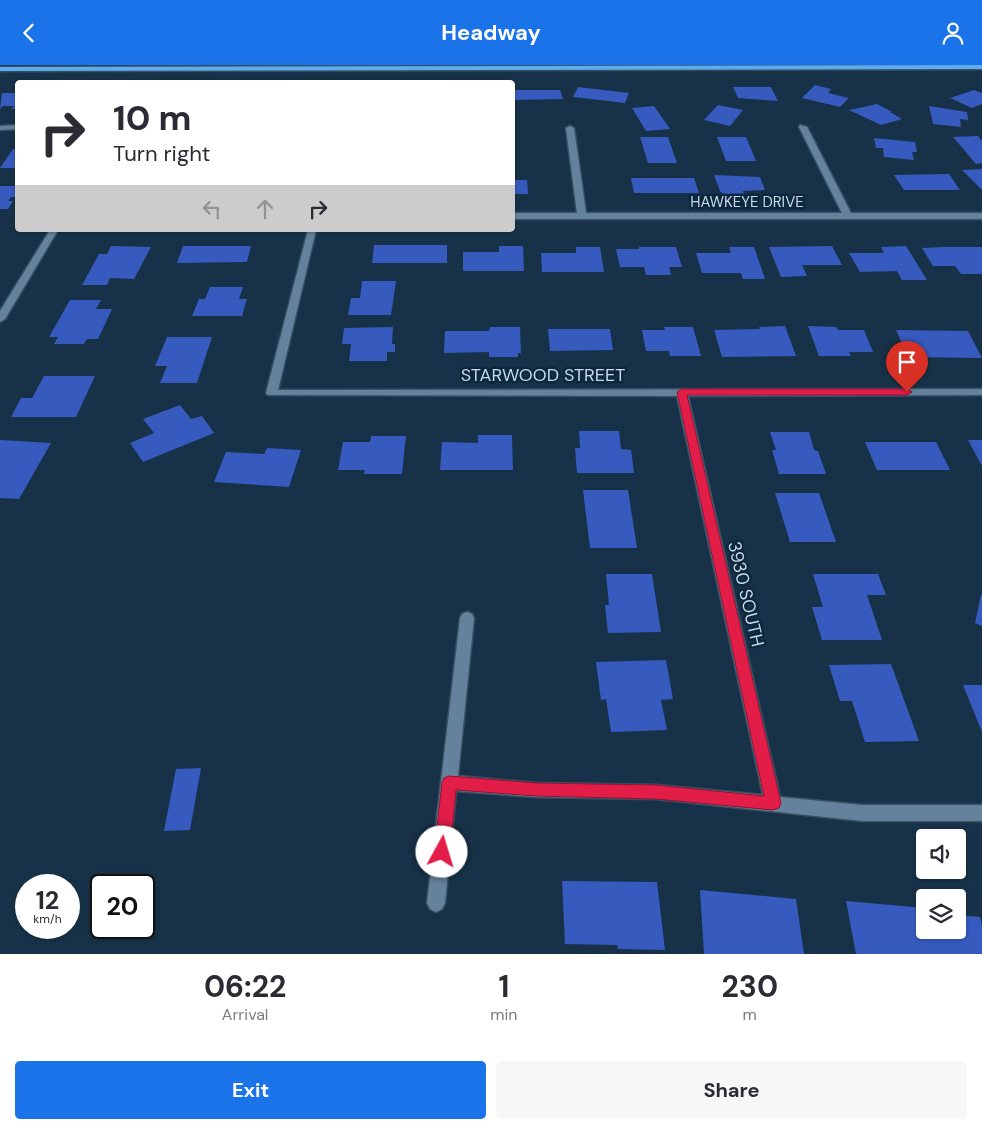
<!DOCTYPE html>
<html lang="en">
<head>
<meta charset="utf-8">
<style>
	:root { --surface:#fff; --page:#f7f7f7; --text:#2b2b33; --muted:#7c7c81; --accent:#1a73e8 }
	body { margin:0; font-family:"DM Sans",sans-serif; background:var(--page); color:var(--text); height:100vh; display:flex; flex-direction:column; font-size:19px; white-space:nowrap }
	* { box-sizing:border-box; margin:0 }
	p { font-size:16px; color:var(--muted) }
	.icon { flex:none; width:28px; height:28px; fill:none; stroke:currentColor; stroke-width:2; stroke-linecap:round; stroke-linejoin:round }
	.map { position:relative; height:889px; overflow:hidden }
	.details { display:flex; flex-direction:column; background:var(--surface); flex:1 }
	.details>* { flex:none }
	.top-card { position:absolute; left:15px; top:15px; width:500px; height:152px; border-radius:5px; box-shadow:0 1px 4px #0004; background:#fff; color:var(--text); overflow:hidden }
	.tools { position:absolute; left:916px; top:764px; display:grid; gap:10px }
	.tools a { display:grid; place-items:center; width:50px; height:50px; border-radius:5px; background:var(--surface); box-shadow:0 1px 4px #0004; font-size:25px }
	.speed { position:absolute; left:15px; top:809px; display:flex; gap:10px; font-size:25px; font-weight:700; text-align:center }
	.speed>* { display:grid; place-content:center; width:65px; height:65px; border-radius:50%; background:var(--surface); box-shadow:0 1px 4px #0004; line-height:1 }
	.speed small { font-size:12px; font-weight:400 }
	.speed .limit { border:2px solid #111; border-radius:8px; background:#fff; color:#111 }
	.pin { position:absolute; display:grid; place-items:center; width:42px; height:42px; color:#fff; margin:-51px -21px; border-radius:50% 50% 50% 0; rotate:-45deg; box-shadow:0 0 5px #0007 }
	.pin .icon { rotate:45deg }
	.me { position:absolute; width:55px; margin:-28px; rotate:6deg; stroke-linejoin:round; filter:drop-shadow(0 0 4px #0008) }
	.turn { display:flex; align-items:center; gap:18px; height:105px; padding:0 15px; font-size:22px }
	.turn .icon { width:65px; height:65px; stroke-width:2.5 }
	.turn b { display:block; font-size:35px; line-height:42px }
	.lanes { display:flex; align-items:center; height:48px; padding:0 15px; background:#0003; justify-content:center; gap:25px; direction:ltr }
	.lanes .off { opacity:.35 }
	.eta { display:flex; justify-content:space-evenly; align-items:center; height:85px; text-align:center }
	.eta b { font-size:30px; font-weight:700; line-height:35px }
	.cta { display:flex; gap:10px; margin-top:auto; padding:10px 15px }
	.cta a { flex:1; height:58px; border-radius:5px; background:var(--accent); color:#fff; font-size:20px; font-weight:700; line-height:58px; text-align:center }
	.cta a+a { background:var(--page); color:var(--text) }
	header { display:flex; justify-content:space-between; align-items:center; height:65px; padding:0 15px; background:var(--accent); color:#fff; font-size:22px; font-weight:700 }
	.map>svg:first-child { display:block }
	.building { fill:#365abe }
	.lines { fill:none; stroke-linecap:round; stroke-linejoin:round }
	.minor-casing { stroke:#384e62; stroke-width:3 }
	.highway-casing { stroke:#384e62; stroke-width:3 }
	.minor { fill:#65829d; fill-rule:evenodd }
	.highway { fill:#5cacee; fill-rule:evenodd }
	.route { fill:#e11d48; stroke:#92132f }
	.labels { text-anchor:middle; stroke-width:5; stroke-linejoin:round; paint-order:stroke }
	.far-street-label { font-size:15px; fill:#c8d8e6; stroke:#0c283e }
	.street-label { font-size:18px; fill:#c8d8e6; stroke:#0c283e }
</style>
</head>
<body>
<header><svg class="icon" aria-label="back" viewBox="0 0 24 24"><path d="M15 5l-7 7 7 7"/></svg>Headway<svg class="icon" aria-label="person" viewBox="0 0 24 24"><circle cx="12" cy="8" r="4"/><path d="M4 21q1-7 8-7t8 7"/></svg></header>
<div class="map">
<svg width="982" height="889" viewBox="0 0 982 889">
	<rect width="100%" height="100%" fill="#173248"/>
	<!-- building -->
	<path class="building" d="M815,20L831,24L828,28L849,33L840,42L802,33Z
		M578,22L629,28L625,38L573,32Z
		M733,22H771L778,36L738,33Z
		M512,25H560L563,34L512,35Z
		M974,25L982,28V39L972,43L950,33Z
		M2,28H18V44H11L14,41H3L0,44Z
		M877,39L892,47H890L902,54L881,60L849,45Z
		M718,40L743,45L730,61L704,55Z
		M654,41L670,64L646,66L632,43Z
		M929,41L967,47L968,55L960,54L961,62L933,59Z
		M978,71L982,76V98L976,99L953,72Z
		M640,72H668L677,98H648Z
		M717,72H746L756,96H726Z
		M874,73L915,77L917,87H912L914,95L884,92L883,83H876Z
		M13,84H18V103H0Z
		M982,104V124H981L962,105Z
		M949,109L960,125H904L894,110Z
		M714,110L760,112L765,125L743,126L744,129H723L720,126Z
		M631,113H694L699,128H634Z
		M512,115H527L528,129H512Z
		M0,121H18V132H11L8,136H13L8,144H0Z
		M374,180H447V198H372Z
		M111,181L151,182L134,214L110,213L107,220H82L99,189H107Z
		M183,181H251L247,197L177,198Z
		M499,181H523L524,206H463V187H499Z
		M832,181L842,200H802L807,211L781,212L769,182Z
		M906,181L927,215H902L897,206L860,207L849,188H884L881,182Z
		M576,182H600L604,207H542L541,188H576Z
		M639,182H676L682,202H669L671,210H646L644,202H620L616,184H639Z
		M729,182H754L765,214H743L741,208H702L696,188H731Z
		M944,182H982V209H961L955,201H933L922,183Z
		M362,216H396L391,250H348L351,233H360Z
		M210,222H243L239,234H247L242,251H192L199,234H205Z
		M70,235H101L96,244H112L98,274H87L84,279H54L58,272H49Z
		M785,261L796,291L722,292L714,265L760,264L759,262Z
		M808,261L836,262L838,265H864L873,287H849L851,291H819Z
		M393,262L392,279H395V287H387V296H349L351,279H342L344,263Z
		M490,262H520L521,288H518V292H489V287L444,288L445,266H489Z
		M664,262H693L701,291H670L669,286H646L642,265H665Z
		M548,264H610L613,285L550,286Z
		M896,265L968,266L982,293L908,292Z
		M167,272H212L197,318H160L167,301H155Z
		M44,311H95L76,352H11L21,333H32Z
		M180,340L191,354L202,351L214,368L143,397L130,378L154,368L143,354Z
		M579,366H619L621,384L631,385L634,408H577L575,383H580Z
		M770,367H809L814,385L818,386L826,409H779L772,385H776Z
		M478,370H512L513,405H440L442,377L478,378Z
		M371,371H406L402,409H364L365,405H338L343,377H370Z
		M0,375L51,378L19,434L0,433Z
		M968,375H982V401Z
		M865,377H936L950,405H877Z
		M267,383L301,385L289,422L214,417L226,387L264,389Z
		M583,425H628L637,483H590Z
		M775,428H819L836,477H790Z
		M606,509H652L661,567L608,568L605,540H609Z
		M813,509H878L886,530H867L882,575H822L812,542H823Z
		M981,530H982V561L975,558Z
		M666,595L673,634L661,635L667,665L611,667L606,634L601,635L596,597Z
		M891,599L919,676L865,677L852,636H840L829,600Z
		M963,620H982V667Z
		M201,703L190,765L164,766L176,704Z
		M562,816L657,817L665,885L618,884L617,880L565,879Z
		M700,825L796,834L804,889H704Z
		M846,836L925,843V865H958V850L980,852L982,861V889H856Z"/>
	<g class="lines">
		<defs>
			<path id="minor" d="M18,60V64L0,65V61Z
				M800,60L807,62L851,148H982V154H512V148H577L566,63L570,61L574,63L586,148H842L799,62Z
				M50,165H58L5,254L0,257V246Z
				M308,165H316L278,325L982,324V330L688,331L780,732L862,740H982V756H862L656,734L536,732L456,726L445,838L442,844L436,847L430,844L427,838L460,553L462,549L467,547L472,549L474,553L458,711L536,718L656,720L763,730L677,331L268,330L266,328Z"/>
			<path id="highway" d="M982,0V4L0,6V2Z"/>
		</defs>
		<!-- minor casing -->
		<use href="#minor" class="minor-casing"/>
		<!-- highway casing -->
		<use href="#highway" class="highway-casing"/>
		<!-- minor -->
		<use href="#minor" class="minor"/>
		<!-- highway -->
		<use href="#highway" class="highway"/>
	</g>
	<!-- route -->
	<path class="route" d="M682,324H907L912,327L907,330H687L781,738L779,743L773,745L656,734L536,731L456,725L450,787L447,792L442,794L436,792L434,787L442,718L444,713L449,711L536,718L656,720L764,731L677,327Z"/>
	<g class="labels">
		<!-- far-street labels -->
		<g class="far-street-label">
			<text x="747" y="142">HAWKEYE DRIVE</text>
		</g>
		<!-- street labels -->
		<g class="street-label">
			<text x="543" y="316">STARWOOD STREET</text>
			<text transform="translate(746 529) rotate(77)" y="6">3930 SOUTH</text>
		</g>
	</g>
</svg>
<div class="tools">
<a><svg class="icon" aria-label="sound" viewBox="0 0 24 24"><path d="M4 9h4l5-4v14l-5-4H4zM17 9q2 3 0 6"/></svg></a>
<a><svg class="icon" aria-label="layers" viewBox="0 0 24 24"><path d="M12 4l9 5-9 5-9-5zM3 14l9 5 9-5"/></svg></a>
</div>
<div class="speed"><div>12<small>km/h</small></div><div class="limit">20</div></div>
<div class="pin" style="left:907px;top:327px;background:#d93025"><svg class="icon" aria-label="arrive" viewBox="0 0 24 24"><path d="M6 21V4h12l-3 4 3 4H6"/></svg></div>
<svg class="me" style="left:442px;top:787px" viewBox="-20 -20 40 40"><circle r="19" fill="#fff"/><path d="M0-13L10 11 0 6-10 11z" fill="#e11d48"/></svg>
<div class="top-card">
<div class="turn"><svg class="icon" aria-label="right" viewBox="0 0 24 24"><path d="M7 20v-9h11M14 6l5 5-5 5"/></svg><div><b>10 m</b>Turn right</div></div>
<div class="lanes"><svg class="icon off" aria-label="left" viewBox="0 0 24 24"><path d="M17 20v-9H6M10 6l-5 5 5 5"/></svg><svg class="icon off" aria-label="ahead" viewBox="0 0 24 24"><path d="M12 20V5M6 11l6-6 6 6"/></svg><svg class="icon" aria-label="right" viewBox="0 0 24 24"><path d="M7 20v-9h11M14 6l5 5-5 5"/></svg></div>
</div>
</div>
<section class="details">
<div class="eta">
<div><b>06:22</b><p>Arrival</p></div>
<div><b>1</b><p>min</p></div>
<div><b>230</b><p>m</p></div>
</div>
<div class="cta"><a>Exit</a><a>Share</a></div>
</section>
</body>
</html>
